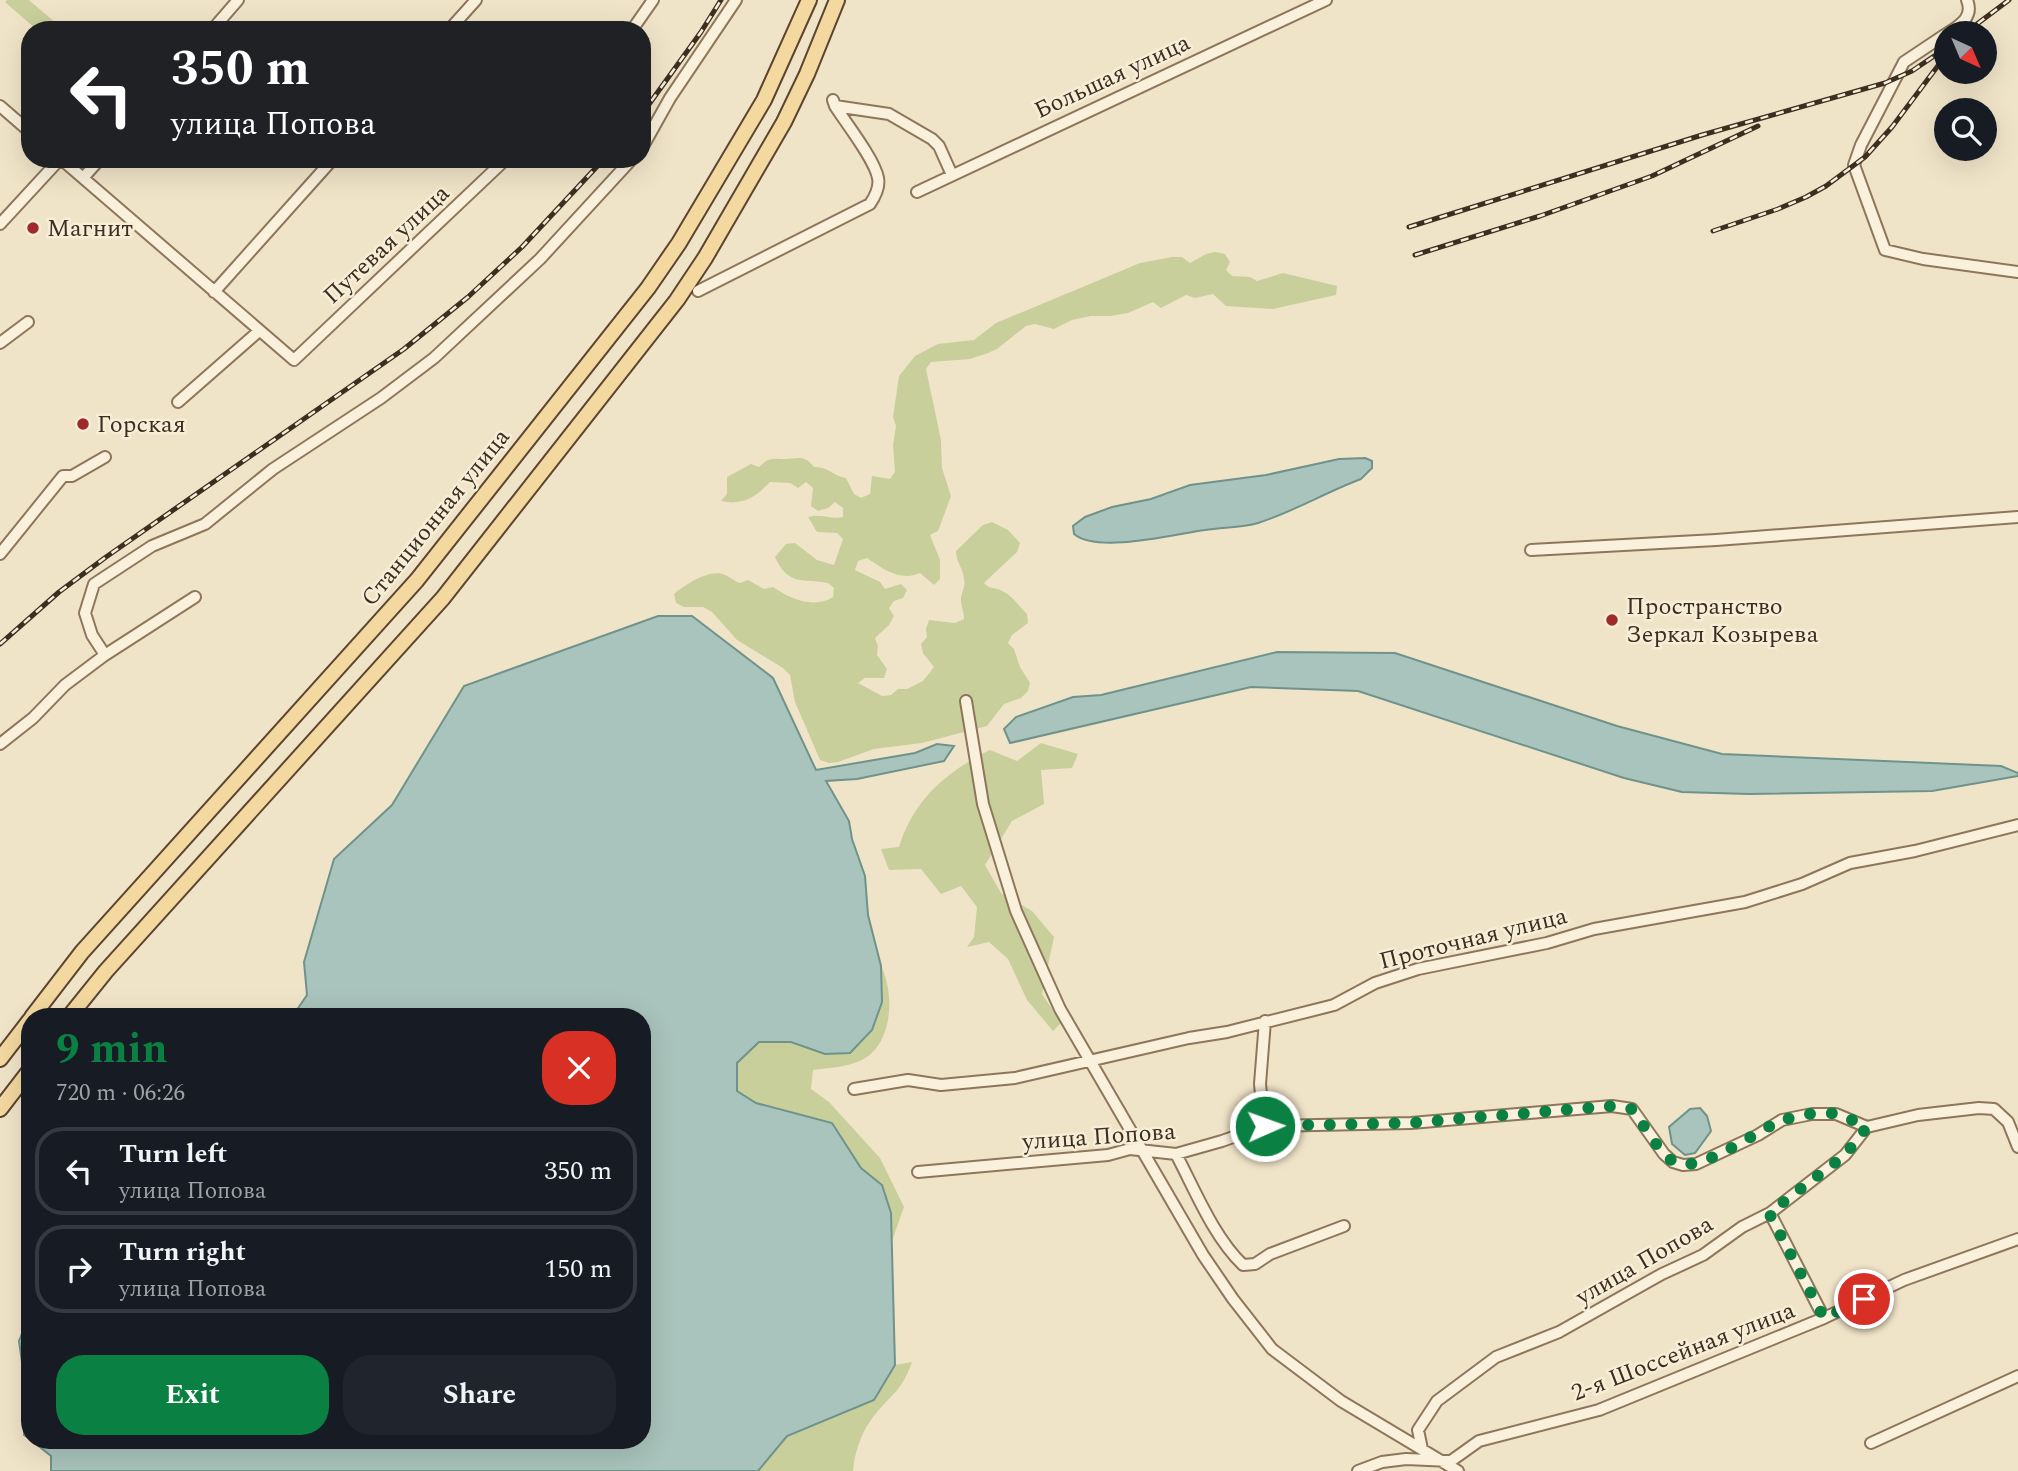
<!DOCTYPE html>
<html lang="en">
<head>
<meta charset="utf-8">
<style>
	:root { --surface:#171b24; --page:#20242c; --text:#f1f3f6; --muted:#9ea1a6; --line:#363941; --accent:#0b8043 }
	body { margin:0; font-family:Spectral,serif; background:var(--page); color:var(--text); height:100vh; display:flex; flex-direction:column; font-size:26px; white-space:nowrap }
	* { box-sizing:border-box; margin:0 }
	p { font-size:23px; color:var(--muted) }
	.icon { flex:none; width:38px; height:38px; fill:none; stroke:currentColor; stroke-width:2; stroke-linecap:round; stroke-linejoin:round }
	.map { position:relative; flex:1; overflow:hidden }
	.sheet { position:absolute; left:21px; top:1008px; width:630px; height:441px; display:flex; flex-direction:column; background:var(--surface); border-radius:28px; box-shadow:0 7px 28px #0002 }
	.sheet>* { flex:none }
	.hud { position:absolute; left:21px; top:21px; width:630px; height:147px; border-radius:28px; box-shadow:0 7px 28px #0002; background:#202124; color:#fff; overflow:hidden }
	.needle { width:46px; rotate:136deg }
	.tools { position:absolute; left:1934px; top:21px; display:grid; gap:14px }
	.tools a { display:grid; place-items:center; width:63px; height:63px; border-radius:50%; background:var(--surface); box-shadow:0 7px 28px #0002; font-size:35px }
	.pin { position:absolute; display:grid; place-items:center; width:60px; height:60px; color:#fff; margin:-30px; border:4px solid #fff; border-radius:50%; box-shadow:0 2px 7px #0007 }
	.me { position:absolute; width:77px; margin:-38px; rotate:88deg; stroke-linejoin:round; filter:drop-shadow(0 0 5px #0008) }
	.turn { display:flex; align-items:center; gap:24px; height:147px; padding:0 35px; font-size:32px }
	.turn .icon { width:91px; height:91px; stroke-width:2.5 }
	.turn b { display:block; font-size:49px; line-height:60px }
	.round { display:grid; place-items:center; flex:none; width:74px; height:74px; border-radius:28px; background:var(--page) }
	.overview { display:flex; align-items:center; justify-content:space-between; height:119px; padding:0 35px }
	h1 { font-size:42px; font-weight:700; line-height:52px; color:var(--accent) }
	.primary-button { display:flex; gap:14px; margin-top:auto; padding:14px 35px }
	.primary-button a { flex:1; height:80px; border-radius:28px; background:var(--accent); color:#fff; font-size:28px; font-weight:700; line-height:80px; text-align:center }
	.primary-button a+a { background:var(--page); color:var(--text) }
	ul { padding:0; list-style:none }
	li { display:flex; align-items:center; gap:21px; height:88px; margin:0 14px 10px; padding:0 21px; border:4px solid var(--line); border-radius:28px }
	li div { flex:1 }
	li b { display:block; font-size:26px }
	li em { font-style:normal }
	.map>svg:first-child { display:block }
	.green { fill:#c9cf9b }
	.water { fill:#a9c4bc; stroke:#6f938a; stroke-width:2 }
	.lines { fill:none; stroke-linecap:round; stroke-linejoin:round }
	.minor-casing { stroke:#8d765c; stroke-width:14 }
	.major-casing { stroke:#5b4430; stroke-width:18 }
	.minor { stroke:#faf1dc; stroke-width:10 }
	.major { stroke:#f3d9a0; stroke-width:14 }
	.rail-casing { stroke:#3d2e20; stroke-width:5 }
	.rail { stroke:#f7eed8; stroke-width:2.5; stroke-dasharray:8; stroke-linecap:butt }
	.route { stroke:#0b8043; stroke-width:12; stroke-dasharray:0 21.6 }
	.poi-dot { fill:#9e2a2b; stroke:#f7eed8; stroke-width:2.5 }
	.labels { text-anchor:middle; stroke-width:5; stroke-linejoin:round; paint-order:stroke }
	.street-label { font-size:24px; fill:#3d2e20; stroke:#f7eed8 }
	.poi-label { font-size:24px; fill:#3d2e20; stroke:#f7eed8; text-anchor:start }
</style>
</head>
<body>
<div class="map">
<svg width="2018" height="1471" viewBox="0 0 2018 1471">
	<rect width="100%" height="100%" fill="#f0e4c8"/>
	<!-- green -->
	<path class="green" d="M7,0H29L64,30H37L5,2Z
		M1215,252L1225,254L1230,262L1226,270L1232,276L1250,277L1257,281L1283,273L1337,286L1336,295L1273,309L1226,306L1213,294L1195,298L1186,295L1161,308L1153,302L1128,313L1110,316H1091L1072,320L1054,329L1035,324L1026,326L997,349L988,353L970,359L931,362L926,369L941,440L942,468L951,496L938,531L930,535L940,560V579L934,585L920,573C901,582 883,569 867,558L858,561L855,570L880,582L885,589L901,584L907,590L903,598L894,601L889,608L894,616L889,625L875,638L878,646L877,655L887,669L884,678H865L858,683L882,696L891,695L898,689H907L923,681L934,667L923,653L921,644L927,637L926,629L929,620L955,623L964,619C964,612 962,609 961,602C960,594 966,587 964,579C963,568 956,562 956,551L983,525L992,522L1008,530L1020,543L1017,552L984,583C990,589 992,587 1000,590C1010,593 1019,606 1027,614L1028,623L1012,635L1008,643L1014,649L1020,667L1030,683L1028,691L1021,698L1004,704L987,726L922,743L874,749L838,762L829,763L820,760L795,702L790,675L783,668L737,640L712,612L703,607H684L676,603L674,594C685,585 710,568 725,575C730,577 734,581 740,583L748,580L764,589L773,587C790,599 814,609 833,597L834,588L828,583C804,578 788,587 775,557L786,544L795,543L817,560L834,565L843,539L837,533L817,532L808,517C821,513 831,520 843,517V508L835,502L828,508L818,511L811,506L813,488L806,482L798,488L790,483L770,482C756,497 742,506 721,501L727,494V477L751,464L759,467C767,459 770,458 781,459C796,460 803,453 814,467C828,466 833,476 846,478L854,494L861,498L870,494L872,476L890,479L895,472L893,445L896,426L893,417L899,376L915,356L938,344L974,340L996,323L1140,263L1172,257H1182L1190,263L1206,254Z
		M1041,743L1078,754L1072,768L1041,770L1044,804L1012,821L985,865L1001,893L1032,911L1054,937L1042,994L1061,1023L1053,1031L1027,1000L1008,959L989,942L967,947L974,937L977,907L961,886L941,894L921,869L889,870L881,849L899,847C914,799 946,772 990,750L1017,761Z
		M881,966C895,994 893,1044 862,1060C848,1067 828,1068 813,1070L811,1089L829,1102L880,1158L904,1207L892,1241L891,1213L882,1185L861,1168L832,1123L756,1103L737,1091V1063L759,1042H791L825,1054L850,1053C882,1020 882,1011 881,966Z
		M912,1362C901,1394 888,1396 871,1420C861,1433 854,1455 853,1471H758L787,1436L874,1400L895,1365Z"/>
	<!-- water -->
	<path class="water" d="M1365,458L1372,461V468L1361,479C1326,492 1293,512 1258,523C1241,528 1222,527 1205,530C1175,534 1098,554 1074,534L1073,526L1085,517L1112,507L1151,499L1190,485L1266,475L1339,459Z
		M658,616H692L773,678L816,770L915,753L937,744L954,746L944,761L857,779L826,781L849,821L852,839L865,876L868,915L881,966L882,1002L872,1030L850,1053L825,1054L791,1042H759L737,1063V1091L756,1103L832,1123L861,1168L882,1185L891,1213L895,1365L874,1400L787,1436L758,1471H51V1456L31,1440H642V1017H292L307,995L304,962L334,859L392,805L464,686Z
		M1277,652L1395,653L1617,726L1722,754L2001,766L2018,773V776L1932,791L1749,794L1682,792L1624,778L1358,691L1251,687L1010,743L1004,729L1016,717L1073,697L1101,695Z
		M1700,1108L1707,1116L1711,1131L1695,1153L1685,1155L1672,1144L1669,1127L1690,1109Z
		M30,1313V1439L24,1435L26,1390L19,1341Z"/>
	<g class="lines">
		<defs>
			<path id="minor" d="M212,30L238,0
				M449,30L476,0
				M632,30L653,0
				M1948,33C1960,25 1974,17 1967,0
				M1946,34L1904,62L1861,145L1854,165L1885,250L1923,259L2018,272
				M0,106L30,132
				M835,106L889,114L932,139L939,146L952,175
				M642,148L670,98L736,0
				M61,159L294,360L506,159
				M83,178L100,159
				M917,192L1326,0
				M0,224L60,159
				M698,291L870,204C874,198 880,187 878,178C875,160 846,123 835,106L833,100
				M214,292L333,159
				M0,343L28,322
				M178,402L259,331
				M1531,550L1716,540L2018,517
				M0,554L63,476H72L105,457
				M105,655L92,635L85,613L94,584L152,546L205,524L273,469L381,398L434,358L540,259L632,159
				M966,701L983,804L1016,911L1060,1009L1203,1255L1233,1299L1272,1349L1341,1401L1458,1471
				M0,744L33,718L65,685L105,655L195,597
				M854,1089L908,1080L941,1085L1015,1078L1189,1038L1227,1032L1334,1005L1375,983L1418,969L1547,943L1594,929L1745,902L1802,884L1850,863L1915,851L2018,825
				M1264,1126L1260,1084L1265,1021
				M1176,1154C1195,1190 1213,1236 1243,1265L1255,1264L1270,1254L1344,1226
				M918,1172L1108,1155L1130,1149L1176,1154L1222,1141L1264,1126L1411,1123L1612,1106L1632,1109L1664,1154L1673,1162L1683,1165L1696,1164L1758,1135L1782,1120L1812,1114H1836L1867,1127
				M1770,1213L1824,1318
				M1871,1443L2018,1376
				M1422,1449L1418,1430L1437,1401L1496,1357L1559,1332L1662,1274L1703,1255L1742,1227L1770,1213L1845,1155L1867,1127L1918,1115L1979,1108L1994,1109L2008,1122L2018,1147
				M1358,1471L1382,1462L1406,1459L1451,1461L1479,1441L1599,1410L1824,1318L1904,1280L2018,1239"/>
			<path id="major" d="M32,1017L82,952L417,580L648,288L679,243L764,100L809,0
				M69,1017L106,971L443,598L677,300L705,258L784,122L807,74L837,0
				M0,1059L30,1020
				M0,1109L30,1070"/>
		</defs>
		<!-- minor casing -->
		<use href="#minor" class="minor-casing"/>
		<!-- major casing -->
		<use href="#major" class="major-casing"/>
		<!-- minor -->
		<use href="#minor" class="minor"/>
		<!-- major -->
		<use href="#major" class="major"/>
		<defs>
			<path id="rail" d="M1965,33L2009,0
				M642,114L701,32L721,0
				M1409,227L1702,135L1885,83L1912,71L1946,48
				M1713,231L1778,209L1806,197L1826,186L1865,157L1892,127L1946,55
				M1415,255L1540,216L1652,176L1758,126
				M0,644L59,592L106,557L404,349L468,297L522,247L604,159"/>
		</defs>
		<!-- rail casing -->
		<use href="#rail" class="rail-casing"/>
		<!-- rail -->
		<use href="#rail" class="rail"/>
	</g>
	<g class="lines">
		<!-- route -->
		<path class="route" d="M1265,1126L1410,1123L1612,1106L1632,1109C1642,1122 1659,1152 1671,1160C1698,1179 1757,1128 1784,1120C1799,1115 1822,1111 1837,1114C1847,1117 1858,1123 1867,1127L1845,1155L1769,1213L1824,1318L1864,1299"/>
	</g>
	<!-- markers -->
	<g class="poi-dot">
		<circle cx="33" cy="228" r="7"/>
		<circle cx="83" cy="424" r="7"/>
		<circle cx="1612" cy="620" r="7"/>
	</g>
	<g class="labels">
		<!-- street labels -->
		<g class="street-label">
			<text transform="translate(1112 76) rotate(-25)" y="8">Большая улица</text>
			<text transform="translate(386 244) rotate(-43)" y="8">Путевая улица</text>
			<text transform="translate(435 517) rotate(-51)" y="8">Станционная улица</text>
			<text transform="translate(1473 938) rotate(-14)" y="8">Проточная улица</text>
			<text transform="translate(1099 1136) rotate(-4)" y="8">улица Попова</text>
			<text transform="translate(1644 1260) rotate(-30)" y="8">улица Попова</text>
			<text transform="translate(1683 1351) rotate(-21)" y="8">2-я Шоссейная улица</text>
		</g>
		<!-- poi labels -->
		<g class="poi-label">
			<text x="47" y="236">Магнит</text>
			<text x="97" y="432">Горская</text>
			<text x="1626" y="614">Пространство<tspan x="1626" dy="28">Зеркал Козырева</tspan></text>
		</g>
	</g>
</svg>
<div class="tools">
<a><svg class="needle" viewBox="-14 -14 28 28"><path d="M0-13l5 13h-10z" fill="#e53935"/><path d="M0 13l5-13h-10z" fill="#9ea1a6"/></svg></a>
<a><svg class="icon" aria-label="search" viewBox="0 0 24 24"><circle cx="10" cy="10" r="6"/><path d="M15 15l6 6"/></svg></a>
</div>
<div class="pin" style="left:1864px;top:1299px;background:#d93025"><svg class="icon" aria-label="arrive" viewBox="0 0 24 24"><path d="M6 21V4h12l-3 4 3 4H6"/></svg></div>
<svg class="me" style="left:1265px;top:1126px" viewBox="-20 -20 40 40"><circle r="17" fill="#0b8043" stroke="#fff" stroke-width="3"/><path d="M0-11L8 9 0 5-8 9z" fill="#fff"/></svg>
<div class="hud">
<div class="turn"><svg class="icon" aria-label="left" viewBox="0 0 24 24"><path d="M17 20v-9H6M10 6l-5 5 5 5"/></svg><div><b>350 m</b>улица Попова</div></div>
</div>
<section class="sheet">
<div class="overview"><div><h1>9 min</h1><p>720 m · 06:26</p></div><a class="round" style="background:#d93025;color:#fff"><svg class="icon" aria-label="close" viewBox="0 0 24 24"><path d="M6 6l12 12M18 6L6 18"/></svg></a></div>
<ul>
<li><svg class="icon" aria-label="left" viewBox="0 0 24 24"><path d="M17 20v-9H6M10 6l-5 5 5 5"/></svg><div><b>Turn left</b><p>улица Попова</p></div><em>350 m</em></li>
<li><svg class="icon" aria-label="right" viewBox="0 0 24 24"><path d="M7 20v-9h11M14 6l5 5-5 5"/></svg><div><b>Turn right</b><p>улица Попова</p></div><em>150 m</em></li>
</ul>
<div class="primary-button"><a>Exit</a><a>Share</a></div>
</section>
</div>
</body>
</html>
